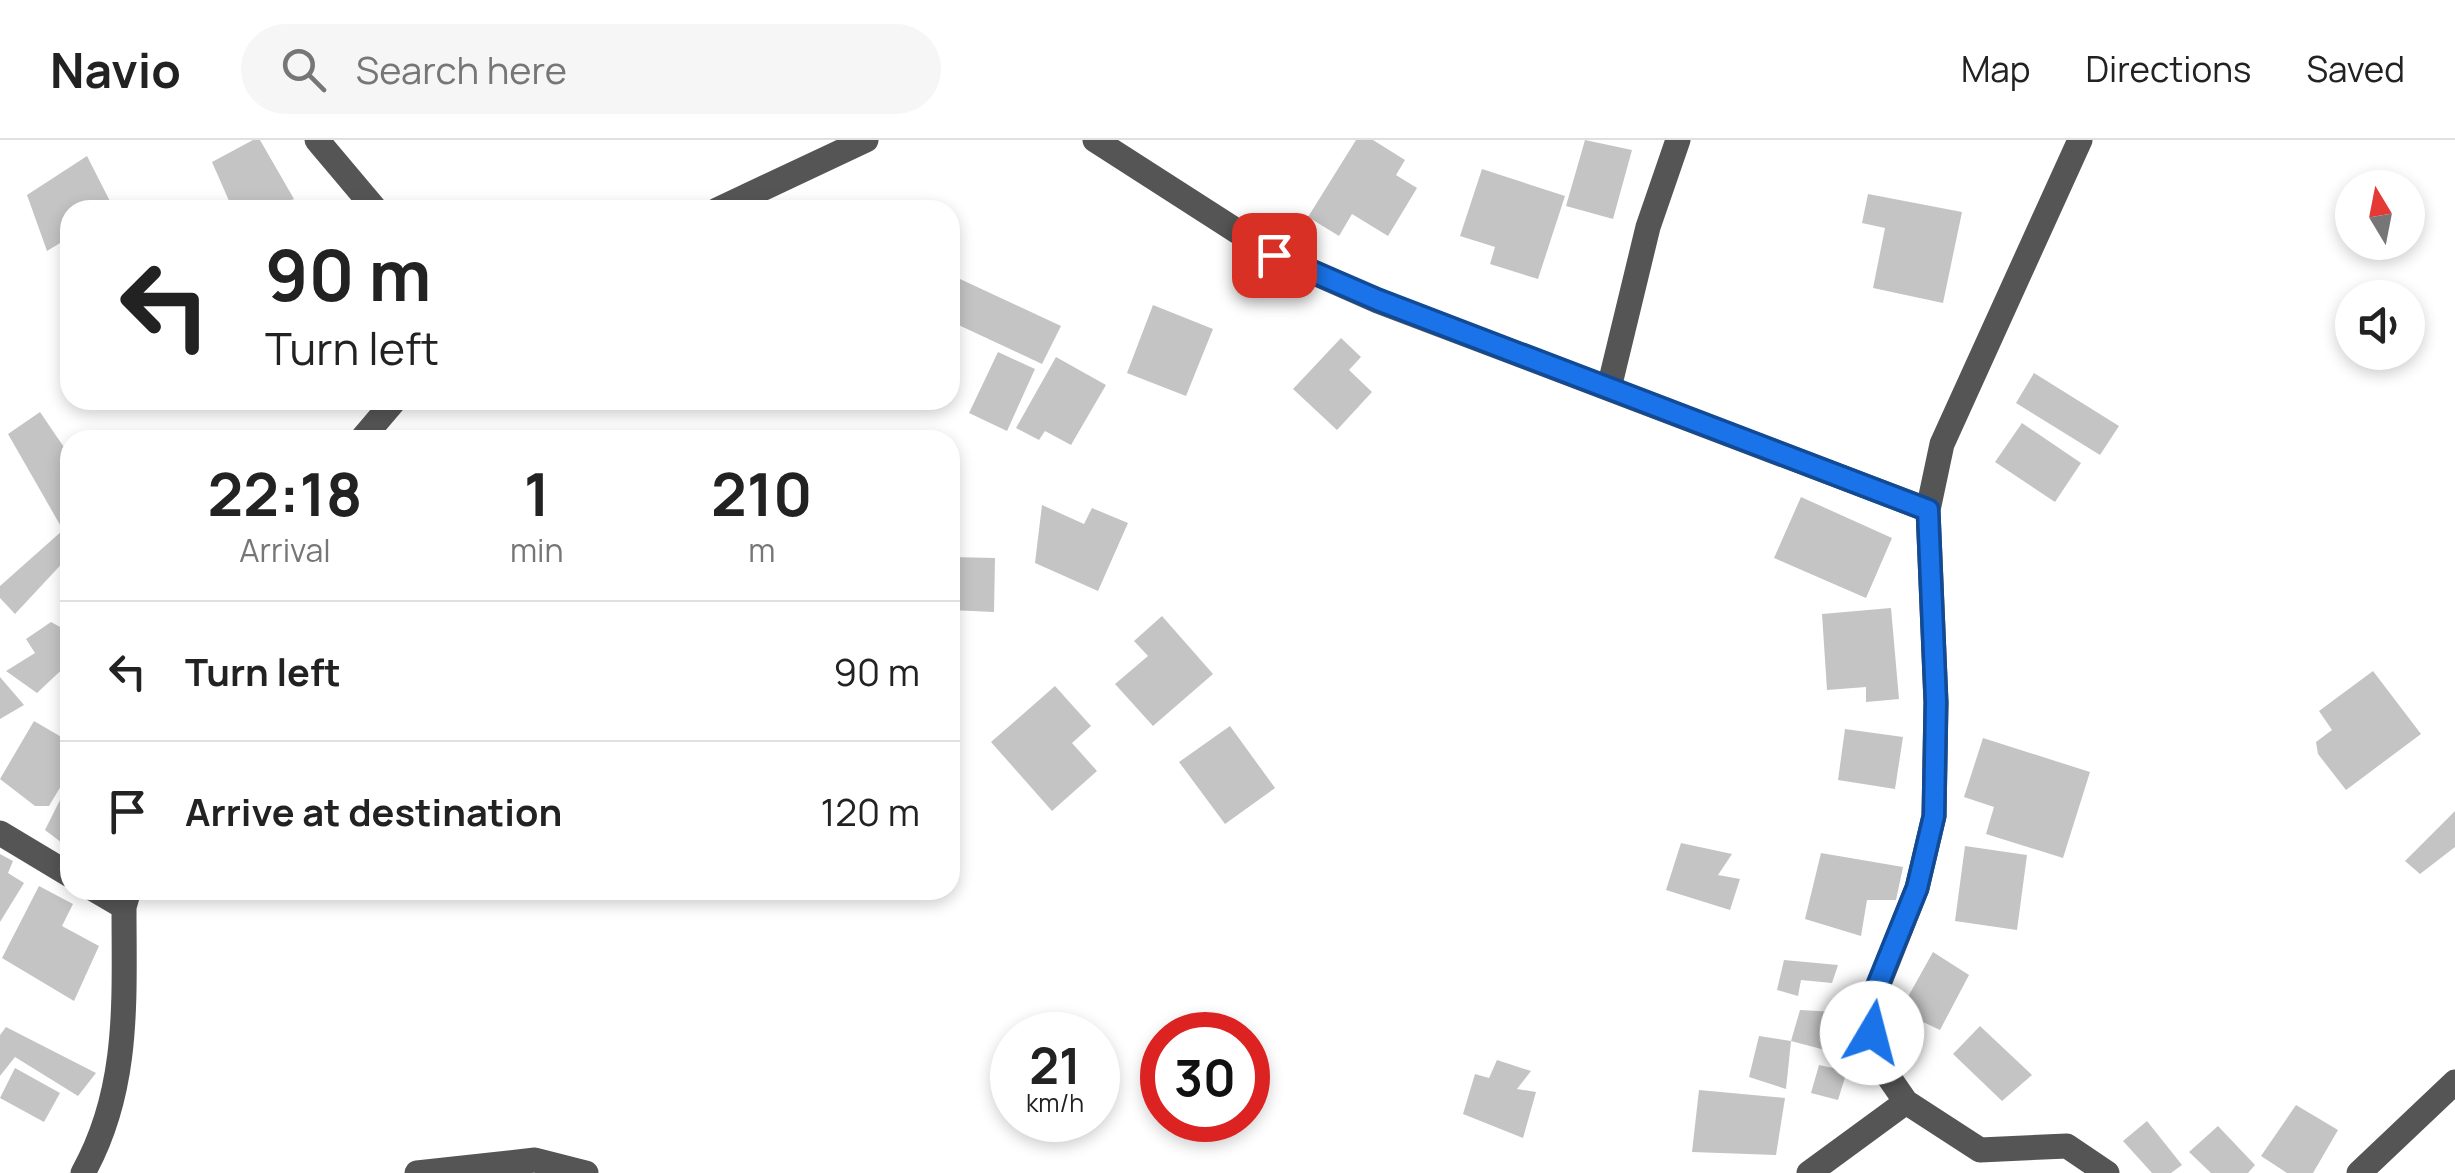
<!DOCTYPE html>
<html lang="en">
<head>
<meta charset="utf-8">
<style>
	:root { --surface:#fff; --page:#f6f6f6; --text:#222; --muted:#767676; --line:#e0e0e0 }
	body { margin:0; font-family:Manrope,sans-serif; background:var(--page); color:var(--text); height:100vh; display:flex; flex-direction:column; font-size:38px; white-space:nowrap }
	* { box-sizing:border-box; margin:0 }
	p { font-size:32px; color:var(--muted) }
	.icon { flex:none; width:55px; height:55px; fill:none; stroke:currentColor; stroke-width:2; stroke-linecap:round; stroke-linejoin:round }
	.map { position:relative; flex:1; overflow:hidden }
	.details { position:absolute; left:60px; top:290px; width:900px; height:470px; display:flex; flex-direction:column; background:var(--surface); border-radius:30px; box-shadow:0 5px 15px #0003 }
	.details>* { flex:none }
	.guide { position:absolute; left:60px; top:60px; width:900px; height:210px; border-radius:30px; box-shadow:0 5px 15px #0003; background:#fff; color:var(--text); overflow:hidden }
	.needle { width:65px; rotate:350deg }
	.buttons { position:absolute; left:2335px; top:30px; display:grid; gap:20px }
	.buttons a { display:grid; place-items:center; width:90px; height:90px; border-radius:50%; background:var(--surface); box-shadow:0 5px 15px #0003; font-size:50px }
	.speed { position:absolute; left:990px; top:872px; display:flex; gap:20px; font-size:50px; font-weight:700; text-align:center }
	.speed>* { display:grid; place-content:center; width:130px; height:130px; border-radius:50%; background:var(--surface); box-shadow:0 5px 15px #0003; line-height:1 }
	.speed small { font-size:25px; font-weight:400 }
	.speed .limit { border:15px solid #d22; background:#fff; color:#111 }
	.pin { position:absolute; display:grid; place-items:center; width:85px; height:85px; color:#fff; margin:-42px; border-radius:20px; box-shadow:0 5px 15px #0006 }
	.me { position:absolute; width:110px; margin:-55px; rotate:8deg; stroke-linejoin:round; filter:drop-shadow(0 0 8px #0008) }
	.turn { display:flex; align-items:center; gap:35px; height:210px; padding:0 40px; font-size:45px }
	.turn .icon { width:130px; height:130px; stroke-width:2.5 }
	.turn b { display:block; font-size:70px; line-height:85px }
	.eta { display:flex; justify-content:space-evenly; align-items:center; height:170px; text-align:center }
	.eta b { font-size:60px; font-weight:700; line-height:70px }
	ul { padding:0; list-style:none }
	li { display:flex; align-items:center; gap:30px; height:140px; padding:0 40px; border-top:2px solid var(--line) }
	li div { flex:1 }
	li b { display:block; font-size:38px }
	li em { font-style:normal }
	header { display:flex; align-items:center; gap:60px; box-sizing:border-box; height:140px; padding:0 50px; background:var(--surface); border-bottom:2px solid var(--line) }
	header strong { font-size:48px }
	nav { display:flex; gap:55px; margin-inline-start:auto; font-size:35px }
	.search { width:700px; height:90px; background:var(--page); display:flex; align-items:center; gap:25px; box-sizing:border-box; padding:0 35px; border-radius:55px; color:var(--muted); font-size:38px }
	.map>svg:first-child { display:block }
	.building { fill:#c4c4c4 }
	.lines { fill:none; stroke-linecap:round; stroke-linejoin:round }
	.minor { stroke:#555; stroke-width:25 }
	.route-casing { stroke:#114b97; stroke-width:25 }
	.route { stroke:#1a73e8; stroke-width:18 }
</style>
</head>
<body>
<header>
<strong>Navio</strong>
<div class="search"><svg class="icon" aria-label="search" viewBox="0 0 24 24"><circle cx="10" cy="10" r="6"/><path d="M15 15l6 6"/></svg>Search here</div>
<nav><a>Map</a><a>Directions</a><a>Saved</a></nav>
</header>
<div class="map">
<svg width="2455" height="1033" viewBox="0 0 2455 1033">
	<rect width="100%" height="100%" fill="#fff"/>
	<!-- building -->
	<path class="building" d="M253,0H260L294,59L267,70H233L212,22Z
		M1356,0H1373L1405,20L1396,35L1417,48L1388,96L1352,74L1339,96L1308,77Z
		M1585,0L1632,10L1613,79L1566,66Z
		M87,16L114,69L70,70V97L47,111L27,55Z
		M1482,29L1565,56L1538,139L1490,124L1495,107L1460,96Z
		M1868,54L1962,72L1943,163L1873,148L1885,88L1862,83Z
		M960,139L1061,186L1042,224L950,181V161Z
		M1153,165L1213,189L1186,256L1127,233Z
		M1341,198L1361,217L1349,230L1372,252L1337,290L1293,249Z
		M998,212L1035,229L1007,291L969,273Z
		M1056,217L1106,245L1071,305L1045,291L1039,300L1016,288Z
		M2034,233L2119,286L2100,315L2016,263Z
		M40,272L70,316V415L15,474L0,458V446L63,390L8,294Z
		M2022,283L2081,323L2055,362L1995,322Z
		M1801,357L1892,398L1866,458L1774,418Z
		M1042,365L1084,384L1092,368L1128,383L1098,451L1035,423Z
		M950,417L995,418L994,472L950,470Z
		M1891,468L1899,559L1866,562V547L1827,550L1822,474Z
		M1162,476L1213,534L1153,586L1115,544L1148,516L1134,501Z
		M70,481V522L37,553L6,531L35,513L26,499L51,482L62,488Z
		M2373,531L2421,594L2346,650L2318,614L2316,602L2332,590L2319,571Z
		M0,537L24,565L0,579Z
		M1055,546L1091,586L1072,603L1097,631L1052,671L991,602Z
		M34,581L70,602V631L49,666H35L0,639Z
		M1230,586L1275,648L1225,684L1179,622Z
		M1845,589L1903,597L1895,649L1838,640Z
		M1983,598L2090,632L2063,718L1986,694L1994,667L1964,657Z
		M62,656L70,661V709L45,690Z
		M2455,671V707L2420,734L2405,721Z
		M1681,703L1732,714L1718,735L1740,739L1730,770L1666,750Z
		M1965,706L2027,715L2017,790L1955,781Z
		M1821,713L1903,727L1896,760H1867L1861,796L1805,779Z
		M0,714L13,721L8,733L24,743L0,782Z
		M39,746L73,764L62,786L99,806L74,861L2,818Z
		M1933,812L1969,835L1940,890L1900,871Z
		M1784,820L1838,825L1832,843L1801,840L1798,856L1777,850Z
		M1800,870L1837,872L1825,910L1791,901Z
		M1980,886L2032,935L2002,961L1953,914Z
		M6,887L96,933L78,956L15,917L0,936V895Z
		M1759,896L1791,901L1786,949L1749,937Z
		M1497,920L1531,931L1517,949L1536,952L1523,998L1463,974L1475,934L1489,938Z
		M1819,925L1847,931L1838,960L1811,953Z
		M15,928L60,953L44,982L0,958Z
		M1699,950L1785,958L1776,1015L1692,1012Z
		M2296,965L2338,990L2313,1033H2287L2261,1016Z
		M2147,981L2182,1025L2171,1033H2152L2123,1001Z
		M2218,986L2255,1025L2248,1033H2211L2189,1012Z"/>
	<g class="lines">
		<!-- minor -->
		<path class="minor" d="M317,0L376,70
			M1095,0L1274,115L1378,161L1928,370
			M2080,0L1942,304L1928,370L1936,563L1934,676L1917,748L1869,869L1875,917L1906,962L1980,1010L2067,1006L2107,1033
			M717,70L866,0
			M1609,248L1648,87L1678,0
			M361,300L395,260
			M0,693L70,735
			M95,750L124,767
			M83,1033C130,949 124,860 124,767L129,750
			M417,1033L535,1020L586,1033
			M1809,1033L1906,962
			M2359,1033L2455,942"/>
	</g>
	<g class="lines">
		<defs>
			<path id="route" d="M1274,115L1378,160L1928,370L1936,562L1934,676L1917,748L1868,869L1872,893"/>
		</defs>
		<!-- route casing -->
		<use href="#route" class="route-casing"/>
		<!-- route -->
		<use href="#route" class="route"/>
	</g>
</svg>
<div class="buttons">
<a><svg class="needle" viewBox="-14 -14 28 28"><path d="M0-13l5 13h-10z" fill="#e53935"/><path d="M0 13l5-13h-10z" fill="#767676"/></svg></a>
<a><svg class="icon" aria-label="sound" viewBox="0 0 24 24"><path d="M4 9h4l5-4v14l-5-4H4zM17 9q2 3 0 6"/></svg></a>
</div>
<div class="speed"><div>21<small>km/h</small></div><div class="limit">30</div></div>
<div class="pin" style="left:1274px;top:115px;background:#d93025"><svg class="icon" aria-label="arrive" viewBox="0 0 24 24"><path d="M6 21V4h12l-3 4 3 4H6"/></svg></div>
<svg class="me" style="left:1872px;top:893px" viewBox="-20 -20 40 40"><circle r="19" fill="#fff"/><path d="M0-13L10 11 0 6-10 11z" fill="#1a73e8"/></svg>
<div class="guide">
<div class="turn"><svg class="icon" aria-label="left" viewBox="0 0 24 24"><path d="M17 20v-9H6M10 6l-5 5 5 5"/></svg><div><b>90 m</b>Turn left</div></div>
</div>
<section class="details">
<div class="eta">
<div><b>22:18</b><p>Arrival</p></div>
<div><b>1</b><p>min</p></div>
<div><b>210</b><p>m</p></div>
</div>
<ul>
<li><svg class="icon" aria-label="left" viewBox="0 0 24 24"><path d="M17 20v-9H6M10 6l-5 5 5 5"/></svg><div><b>Turn left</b></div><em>90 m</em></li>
<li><svg class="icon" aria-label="arrive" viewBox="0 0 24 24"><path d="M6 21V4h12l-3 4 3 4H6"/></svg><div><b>Arrive at destination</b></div><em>120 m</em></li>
</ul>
</section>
</div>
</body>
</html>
